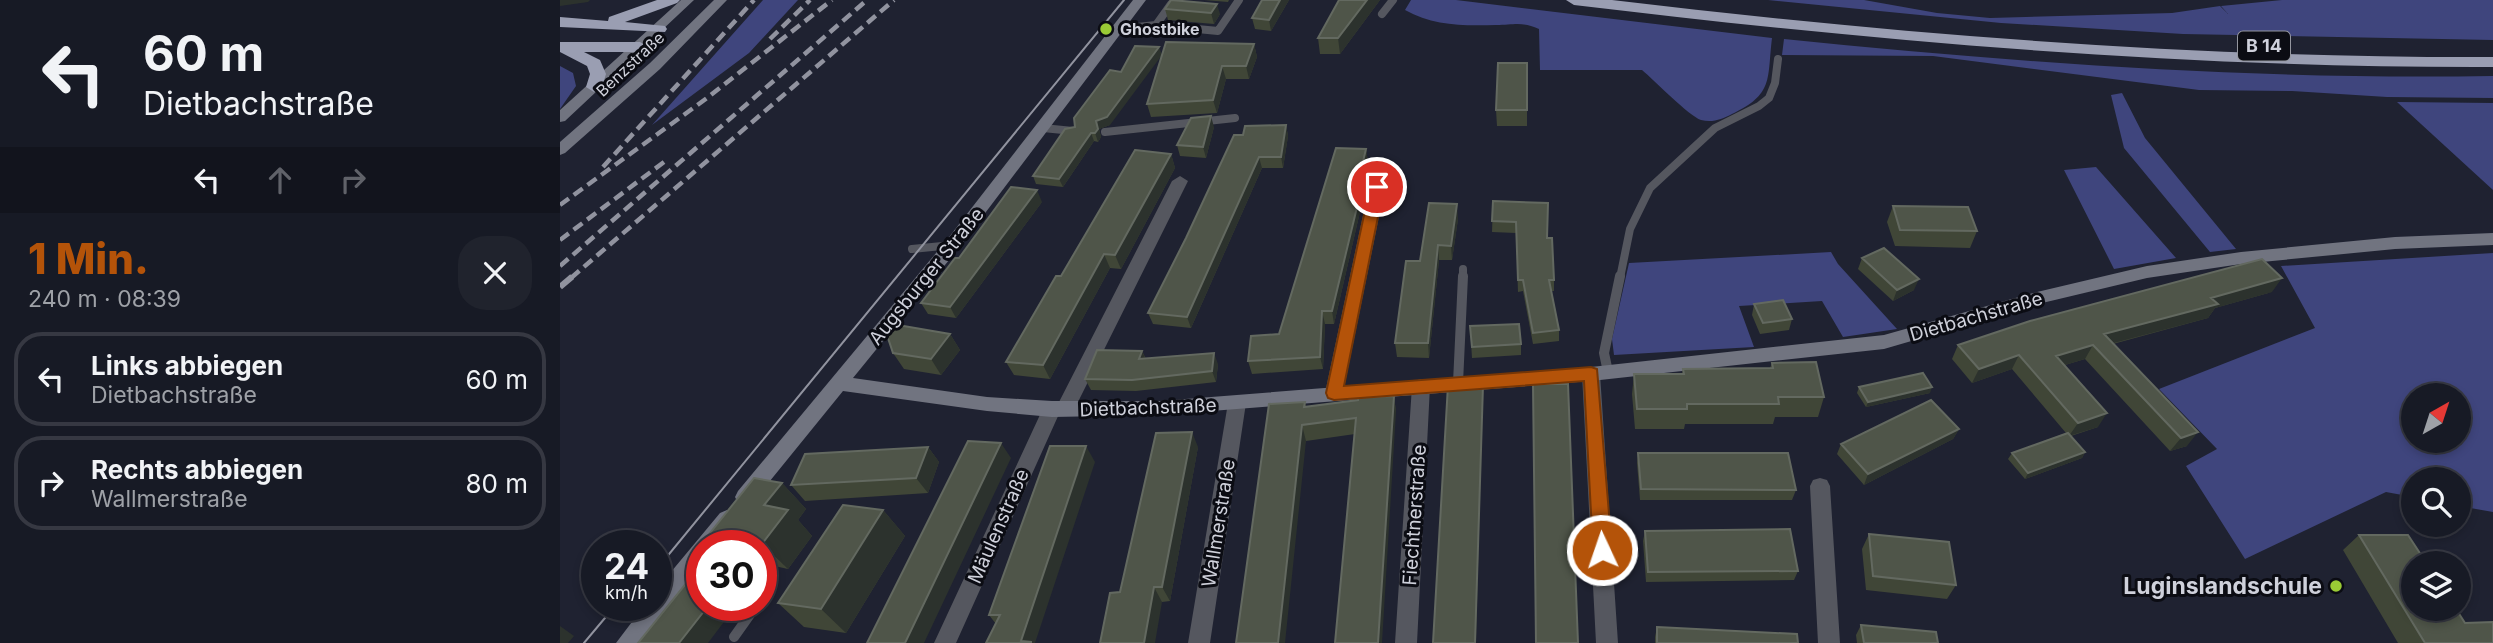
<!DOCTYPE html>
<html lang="de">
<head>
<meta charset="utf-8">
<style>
	:root { --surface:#171a25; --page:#20232d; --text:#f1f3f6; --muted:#9ea1a7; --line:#363842; --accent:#b45309 }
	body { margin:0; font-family:Inter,sans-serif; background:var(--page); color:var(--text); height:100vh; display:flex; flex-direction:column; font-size:26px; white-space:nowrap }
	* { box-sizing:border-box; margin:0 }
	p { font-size:23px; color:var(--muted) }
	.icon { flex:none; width:38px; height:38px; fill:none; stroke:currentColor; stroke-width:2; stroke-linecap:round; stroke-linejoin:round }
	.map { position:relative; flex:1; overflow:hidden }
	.sheet { display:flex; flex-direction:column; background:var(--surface); width:560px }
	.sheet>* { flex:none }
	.hud { background:#171a25; color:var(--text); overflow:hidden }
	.needle { width:46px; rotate:39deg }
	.buttons { position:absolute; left:1841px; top:383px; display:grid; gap:14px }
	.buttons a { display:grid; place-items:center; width:70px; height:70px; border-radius:50%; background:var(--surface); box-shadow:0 4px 10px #0003,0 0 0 2px var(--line); font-size:35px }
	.speed { position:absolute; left:21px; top:530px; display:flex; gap:14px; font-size:35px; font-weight:700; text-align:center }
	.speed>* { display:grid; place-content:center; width:91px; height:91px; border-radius:50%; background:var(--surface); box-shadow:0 4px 10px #0003,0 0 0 2px var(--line); line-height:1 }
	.speed small { font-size:18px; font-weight:400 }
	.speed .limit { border:10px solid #d22; background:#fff; color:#111 }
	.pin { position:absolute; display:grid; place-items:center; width:60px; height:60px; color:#fff; margin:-30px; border:4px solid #fff; border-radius:50%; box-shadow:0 2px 7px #0007 }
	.me { position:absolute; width:77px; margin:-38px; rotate:357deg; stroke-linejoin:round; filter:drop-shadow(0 0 5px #0008) }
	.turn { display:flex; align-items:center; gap:24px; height:147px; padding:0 28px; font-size:32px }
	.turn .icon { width:91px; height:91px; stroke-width:2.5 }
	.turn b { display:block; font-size:49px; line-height:60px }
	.lanes { display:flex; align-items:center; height:66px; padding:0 28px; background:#0003; justify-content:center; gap:35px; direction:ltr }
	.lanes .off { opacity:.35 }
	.round { display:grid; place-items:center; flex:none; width:74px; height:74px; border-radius:28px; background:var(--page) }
	.head { display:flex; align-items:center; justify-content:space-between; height:119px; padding:0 28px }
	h1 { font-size:42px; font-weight:800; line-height:52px; color:var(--accent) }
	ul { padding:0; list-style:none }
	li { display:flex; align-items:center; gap:21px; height:94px; margin:0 14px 10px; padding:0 14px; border:4px solid var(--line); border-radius:28px }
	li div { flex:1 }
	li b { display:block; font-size:26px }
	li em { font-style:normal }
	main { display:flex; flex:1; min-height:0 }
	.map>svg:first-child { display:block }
	.green { fill:#3f457d; fill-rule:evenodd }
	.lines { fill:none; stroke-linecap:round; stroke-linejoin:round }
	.lane-far1 { stroke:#55575f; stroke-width:8 }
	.lane { stroke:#55575f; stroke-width:10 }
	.street { fill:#55575f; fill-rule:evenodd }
	.secondary { fill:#717480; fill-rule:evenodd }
	.highway { fill:#9a9eb2; fill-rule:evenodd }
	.tram { stroke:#91939f; stroke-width:2 }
	.rail-far1 { stroke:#91939f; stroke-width:4.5; stroke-dasharray:11 6; stroke-linecap:butt }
	.rail { stroke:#91939f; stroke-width:6; stroke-dasharray:16 8; stroke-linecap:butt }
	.wall { fill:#404637 }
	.shaded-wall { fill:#2c322d }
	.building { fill:#4f5549; stroke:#636960; stroke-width:2 }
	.route { fill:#b45309; stroke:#753606; stroke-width:2 }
	.poi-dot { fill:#9acb35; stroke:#0b0c13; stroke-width:2.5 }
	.labels { text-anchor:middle; stroke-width:6; stroke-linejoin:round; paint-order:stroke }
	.far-poi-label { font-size:16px; font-weight:bold; fill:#cfd1db; stroke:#0b0c13; text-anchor:start }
	.far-street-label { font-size:16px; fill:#cfd1db; stroke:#0b0c13 }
	.shield { fill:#0b0c13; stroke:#94969f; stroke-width:2 }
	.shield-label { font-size:18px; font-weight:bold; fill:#cfd1db }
	.street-label { font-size:19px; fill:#cfd1db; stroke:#0b0c13 }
	.near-poi-label { font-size:23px; font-weight:bold; fill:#cfd1db; stroke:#0b0c13; text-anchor:end }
</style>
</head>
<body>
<main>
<section class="sheet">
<div class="hud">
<div class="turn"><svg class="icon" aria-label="left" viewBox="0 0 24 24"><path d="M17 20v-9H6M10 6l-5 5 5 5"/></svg><div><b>60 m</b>Dietbachstraße</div></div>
<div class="lanes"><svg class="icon" aria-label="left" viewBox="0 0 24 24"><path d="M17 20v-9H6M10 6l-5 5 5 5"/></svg><svg class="icon off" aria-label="ahead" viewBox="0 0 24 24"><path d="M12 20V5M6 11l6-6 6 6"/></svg><svg class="icon off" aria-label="right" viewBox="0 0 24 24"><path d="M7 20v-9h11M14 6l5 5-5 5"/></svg></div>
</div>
<div class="head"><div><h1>1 Min.</h1><p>240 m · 08:39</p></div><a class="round"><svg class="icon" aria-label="close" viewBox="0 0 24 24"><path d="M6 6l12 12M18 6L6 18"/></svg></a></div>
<ul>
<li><svg class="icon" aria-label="left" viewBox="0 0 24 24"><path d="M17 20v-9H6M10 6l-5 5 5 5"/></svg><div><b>Links abbiegen</b><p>Dietbachstraße</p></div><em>60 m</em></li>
<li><svg class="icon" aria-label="right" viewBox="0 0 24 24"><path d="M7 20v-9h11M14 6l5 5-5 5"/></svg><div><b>Rechts abbiegen</b><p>Wallmerstraße</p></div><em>80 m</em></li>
</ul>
</section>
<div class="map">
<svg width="1933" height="643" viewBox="0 0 1933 643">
	<rect width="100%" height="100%" fill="#1f2231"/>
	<!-- green -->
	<path class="green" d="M203,0H238L189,53L92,125Z
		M851,0H896L1212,38C1207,80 1214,94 1172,114C1162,119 1153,123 1141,120C1129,116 1094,80 1082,70H980L979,29C961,21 954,25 936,25C904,26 873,26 845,10Z
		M1208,0H1304L1377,13L1430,18L1612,13L1660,6L1668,14L1661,6L1722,0H1933V40L1623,34L1441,23Z
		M1224,39C1459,63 1697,80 1933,76V98L1827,97L1732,91L1639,90L1373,56L1222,55Z
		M0,66L13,73L16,86L0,109Z
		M1562,93L1585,138L1676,249L1650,252L1564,148L1551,95Z
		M1837,102L1933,103V190Z
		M1536,167L1616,258L1554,269L1504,170Z
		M1271,252L1278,264L1337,329L1283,337L1262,301L1179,306L1194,347L1054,355L1052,339L1069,263Z
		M1933,253V512L1899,506V480H1853V497L1826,492L1685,559L1626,466L1657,449L1599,389L1755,328L1721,266ZM1853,396H1899V441H1853Z"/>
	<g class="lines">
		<!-- lane-far1 -->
		<path class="lane-far1" d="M822,14L833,0
			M596,25L611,4
			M558,29L596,25L658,31L679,0
			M483,128L513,131
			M545,132L675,118
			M352,249L392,245
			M903,278V269
			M1060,278L1070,229L1090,188L1155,128L1199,106L1209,98L1215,83L1218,59"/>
		<!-- lane -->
		<path class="lane" d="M1048,372L1044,353L1060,276
			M898,383L903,276
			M201,575L212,582L201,597
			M174,637L196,606"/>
		<!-- street -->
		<path class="street" d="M620,176L628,181L512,414H499L396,643H374L485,404L492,401L498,404L612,181Z
			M817,182L825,187L783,393L781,398L774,400L767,398L765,393L809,187Z
			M1031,367L1037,369L1040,374L1058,643H1036L1022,374L1025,369Z
			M861,379L868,381L870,386L857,643H835L852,386L854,381Z
			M677,396L684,398L686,403L650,643H628L668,403L670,398Z
			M1260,478L1267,480L1270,486L1280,643H1258L1250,486L1253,480Z"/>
		<!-- secondary -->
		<path class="secondary" d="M121,0H134L5,121L0,122V110Z
			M154,0H167L100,69L5,153L0,155V142L90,63Z
			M573,0H586L398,249L293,378L427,397L492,401H600L1031,367L1324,335L1477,292L1587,266L1681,252L1835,237L1933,233V245L1835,249L1681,264L1587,278L1478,304L1324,349L1031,381L600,415L492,417L427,411L283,391L192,503L185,506L178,503L175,497L178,491L386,241Z
			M167,510L174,513L177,519L158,546H142V566L81,643H56L84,606H96V590L160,513Z"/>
		<!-- highway -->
		<path class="highway" d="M97,0H120L117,3L65,22L105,26L107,29L105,32L0,27V17L48,21L49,17Z
			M1006,0H1052C1345,35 1638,58 1933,57V67C1624,68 1321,42 1014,5Z
			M0,42H80L88,47L80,52H24L40,60L46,74L42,87L34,92L26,87L30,74L27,66L0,52Z"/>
		<!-- tram -->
		<path class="tram" d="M96,570L564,0
			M24,643L55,606"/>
		<!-- rail-far1 -->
		<path class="rail-far1" d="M210,39L250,0
			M43,167L194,0
			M0,205L147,98L272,0
			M0,240L104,162
			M0,266L307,0
			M11,278L334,0"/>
		<!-- rail -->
		<path class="rail" d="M0,287L13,276"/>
	</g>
	<!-- wall -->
	<path class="wall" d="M644,0H669L668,2Z
		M702,0H729L711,31L695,29L692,18Z
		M779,0H820L780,54H760L758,38Z
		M605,9L660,14L654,24L608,20Z
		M694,44L697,57L689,79H666L657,113L591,117L587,104Z
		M936,110H967V126H937Z
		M550,125L539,129L541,137L538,142L534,141L503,187L476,184L473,176L515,127Z
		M726,125L728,136L723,168H702L631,328L593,324L588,313L683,135Z
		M654,127L646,158L620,156L617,145Z
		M806,149L808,162L806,170H809L810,183L806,186L774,324H765L763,369L692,374L688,361L719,334Z
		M611,154L615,168L561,269L550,268L490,379L454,375L446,362L501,276Z
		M933,201L987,238L994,280V291H991L999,330V341L973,344L963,291L958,292L956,233L932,232Z
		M482,202L396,318L368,314L361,303L399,258Z
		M1333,206L1417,231L1410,248L1335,246L1327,222Z
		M898,219L892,260H879L869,358L837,357L835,343L860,261Z
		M1302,258L1354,290L1333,301L1298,269Z
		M1712,292L1655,308L1648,318L1553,344L1627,446L1610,451L1525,359L1505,365L1538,427L1511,436L1525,452L1522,458L1465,479L1448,459L1452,453L1506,433L1452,369L1412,383L1392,359L1398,345Z
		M1194,304L1232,319L1229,330L1200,334L1192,315Z
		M910,326L961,344V355L912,358Z
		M390,334L400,350L381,375L344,369L333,353Z
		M582,351L586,359L658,364L656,382L576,391L531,390L525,379Z
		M1212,363L1264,397L1258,417H1215L1213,424H1125L1124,429H1075L1072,394L1074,374H1122L1123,369L1210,368Z
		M1299,387L1370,393L1306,407L1297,393Z
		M834,396L836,412L795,434L746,441L676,643L745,402L746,407Z
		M1399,429L1393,439L1304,485L1277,454L1281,444Z
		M368,447L379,462L368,493L245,501L231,485Z
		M638,447L610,601L602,602L560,592Z
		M1078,453L1236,490L1232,500H1080L1077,463Z
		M535,462L436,624L429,615Z
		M222,483L246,509L238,520L252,536L228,569L201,563V546H164L150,533Z
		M323,510L345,536L286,633L244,627L218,603Z
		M1085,531L1238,571L1234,580L1086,582L1083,541Z
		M1309,534L1396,585L1387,599L1306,590L1302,549Z
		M1799,535L1905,623L1933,643H1838L1783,550Z
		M1301,625L1378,643H1297L1296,635Z
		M1097,627L1238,643H1095V637Z"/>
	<!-- shaded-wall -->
	<path class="shaded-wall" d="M0,0H30L28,2L0,6Z
		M720,0H729L711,31L709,20Z
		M807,0H820L780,54L778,38Z
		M657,4L660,14L654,24L651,13Z
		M694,44L697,57L689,79L686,66Z
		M599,47L602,55L550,125L539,129L541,137L538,142L535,133L536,121Z
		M662,66L666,79L657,113L653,100Z
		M651,116L654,127L646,158L643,147Z
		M726,125L728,136L723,168L721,157Z
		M531,133L534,141L503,187L499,179Z
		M806,149L808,162L806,173L809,170L810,183L806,186L774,324L772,311Z
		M611,154L615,168L561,269L555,255Z
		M699,157L702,168L631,328L627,317Z
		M477,190L482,202L396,318L390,307Z
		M897,204L898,219L892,260L891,246Z
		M878,245L879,260L869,358L868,343Z
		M544,254L550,268L490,379L483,365Z
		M1722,278L1712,292L1655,308L1648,318L1535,348L1544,334L1651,298Z
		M1359,279L1354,290L1333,301L1337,290Z
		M762,311L765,324L763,369L760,357Z
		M390,334L400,350L381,375L371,359Z
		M1533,345L1525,359L1488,370L1496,356Z
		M582,351L587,362L579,359Z
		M654,353L658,364L656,382L652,371Z
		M1459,355L1452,369L1412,383L1419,369Z
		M923,385L916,643H915Z
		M1372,387L1370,393L1306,407L1308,402Z
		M834,396L836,412L822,643H818Z
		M1547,413L1538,427L1509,436L1518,423Z
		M742,425L746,441L725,643H718Z
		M1399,429L1393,439L1304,485L1308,474Z
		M632,432L638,447L610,601L602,587Z
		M1638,432L1627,446L1610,451L1621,438Z
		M441,443L451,458L364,643H345Z
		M526,446L535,462L475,643H463L461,641Z
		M368,447L379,462L368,493L356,478Z
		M1525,452L1522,458L1465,479L1468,473Z
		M222,483L246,509L238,520L252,536L228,569L202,544L204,505Z
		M323,510L345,536L286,633L261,609Z
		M594,587L602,602L595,643H584Z
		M148,606H176L148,643H119Z
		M0,626L14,636L8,643H0Z"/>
	<!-- building -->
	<path class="building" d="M611,0L657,4L651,13L605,9Z
		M702,0H720L709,20L692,18Z
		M779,0H807L778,38H758Z
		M606,42L694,44L686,66H662L653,100L587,104Z
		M575,46L599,47L547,117L536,121L538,129L535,133H531L499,179L473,176L505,129L515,127L514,118L550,70L561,72Z
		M938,63H967V110H936Z
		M651,116L643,147L617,145L631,118Z
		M726,125L721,157H699L627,317L588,313L626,238L674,135H683L685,126Z
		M776,148L806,149L801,170H809L805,174L772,311H762L760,357L688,361L691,336L719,334Z
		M575,150L611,154L555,255L544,254L483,365L446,362L496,276H501Z
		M451,187L477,190L390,307L361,303L395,258H399Z
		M933,201L988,203L987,238H992L994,280H989L999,330L973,333L963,280H958L956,222L932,221Z
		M869,203L897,204L891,246L878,245L868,343H835L846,261H860Z
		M1333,206L1408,207L1417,231L1340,230Z
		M1324,248L1359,279L1337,290L1302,258Z
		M1702,259L1722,278L1651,298L1658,304L1544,334L1638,432L1621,438L1533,345L1496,356L1547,413L1518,423L1459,355L1419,369L1398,345L1470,321Z
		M1223,300L1232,319L1203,323L1194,304Z
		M332,324L390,334L371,359L333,353L326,332Z
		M959,324L961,344L912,347L910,326Z
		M537,350L582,351L579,359L654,353L652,371L572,380L525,379Z
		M1256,362L1264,397H1218L1219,404H1127V409H1077L1074,374H1124L1123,369L1213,368L1212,363Z
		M1363,373L1372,387L1308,402L1299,387Z
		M973,384H1008L1018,643H976Z
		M888,385H923L915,643H873Z
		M834,396L818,643H775L796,418L742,425L718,643H676L709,404L745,402L744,407L798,400V397Z
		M1371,400L1399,429L1308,474L1281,444Z
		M632,432L602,587H594L584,643H540L550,593L560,592L596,433Z
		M1508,433L1525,452L1468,473L1452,453Z
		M408,441L441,443L345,643H307Z
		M490,446H526L461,641L471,642V643H426L440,615H429Z
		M368,447L356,478L231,485L245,454Z
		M1078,453H1228L1236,490L1081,489Z
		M194,478L222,483L204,505L228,510L202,544L150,533Z
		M283,505L323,510L261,609L218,603Z
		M1230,529L1238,571L1088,572L1085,531Z
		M1309,534L1389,542L1396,585L1313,576Z
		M1799,535H1848L1867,564H1853V609H1896L1905,623L1933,622V643H1865Z
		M136,571L142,572V606H148L119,643H78Z
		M1301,625L1376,632L1378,643H1304Z
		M1097,627L1237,634L1238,643H1097Z"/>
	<!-- route -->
	<path class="route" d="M817,183L824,187L784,386L1031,367L1037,369L1052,550L1049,556L1042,558L1036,556L1033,550L1024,381L774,400L768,398L766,393L810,187Z"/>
	<!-- markers -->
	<g class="poi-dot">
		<circle cx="546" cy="29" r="7"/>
		<circle cx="1776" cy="586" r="7"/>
	</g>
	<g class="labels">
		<!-- far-poi labels -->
		<g class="far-poi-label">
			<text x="560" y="35">Ghostbike</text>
		</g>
		<!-- far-street labels -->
		<g class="far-street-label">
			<text transform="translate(70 64) rotate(-43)" y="6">Benzstraße</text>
		</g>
		<!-- shield labels -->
		<rect class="shield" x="1678" y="31.5" width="52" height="29" rx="5"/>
		<g class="shield-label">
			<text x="1704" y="52">B 14</text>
		</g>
		<!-- street labels -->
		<g class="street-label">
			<text transform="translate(366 276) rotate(-51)" y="7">Augsburger Straße</text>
			<text transform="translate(1416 316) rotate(-16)" y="7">Dietbachstraße</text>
			<text transform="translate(588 407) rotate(-2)" y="7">Dietbachstraße</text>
			<text transform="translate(854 515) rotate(-86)" y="7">Fiechtnerstraße</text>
			<text transform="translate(658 523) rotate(-81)" y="7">Wallmerstraße</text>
			<text transform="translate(438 526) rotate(-66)" y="7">Mäulenstraße</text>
		</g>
		<!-- near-poi labels -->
		<g class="near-poi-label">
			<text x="1762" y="594">Luginslandschule</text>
		</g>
	</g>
</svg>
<div class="buttons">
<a><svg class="needle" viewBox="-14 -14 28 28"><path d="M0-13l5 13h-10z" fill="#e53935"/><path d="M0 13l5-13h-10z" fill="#9ea1a7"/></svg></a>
<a><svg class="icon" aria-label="search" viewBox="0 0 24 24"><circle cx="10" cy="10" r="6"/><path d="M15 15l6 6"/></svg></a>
<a><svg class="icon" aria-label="layers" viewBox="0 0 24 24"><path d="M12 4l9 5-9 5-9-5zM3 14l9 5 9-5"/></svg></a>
</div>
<div class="speed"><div>24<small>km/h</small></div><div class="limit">30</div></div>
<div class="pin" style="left:817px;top:187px;background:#d93025"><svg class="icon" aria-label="arrive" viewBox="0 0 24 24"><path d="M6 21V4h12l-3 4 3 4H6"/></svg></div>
<svg class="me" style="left:1042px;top:550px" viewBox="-20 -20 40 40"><circle r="17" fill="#b45309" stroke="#fff" stroke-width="3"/><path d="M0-11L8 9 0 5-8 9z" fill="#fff"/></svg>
</div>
</main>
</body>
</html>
